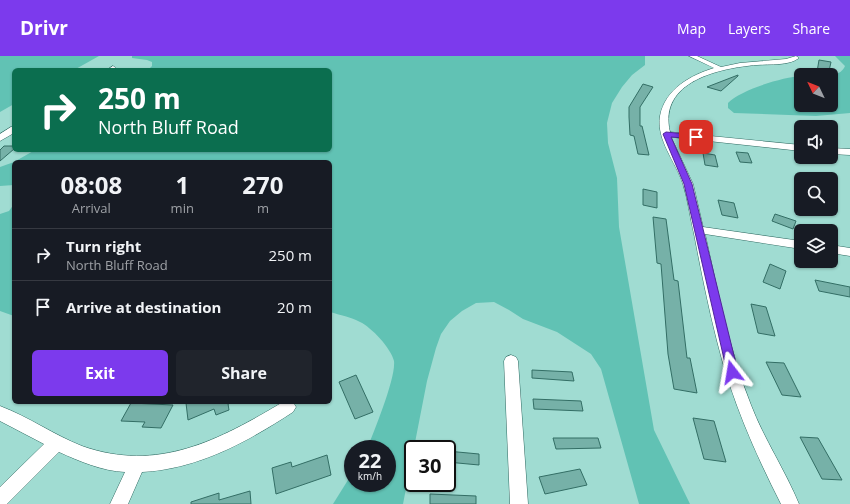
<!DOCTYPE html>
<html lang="en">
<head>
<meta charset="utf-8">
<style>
	:root { --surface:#171b24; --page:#20242c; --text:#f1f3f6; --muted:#9ea1a6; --line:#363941; --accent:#7c3aed }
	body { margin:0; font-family:"Open Sans",sans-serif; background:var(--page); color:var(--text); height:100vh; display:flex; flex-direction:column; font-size:15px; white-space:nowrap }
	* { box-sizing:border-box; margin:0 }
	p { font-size:13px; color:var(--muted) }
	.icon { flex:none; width:22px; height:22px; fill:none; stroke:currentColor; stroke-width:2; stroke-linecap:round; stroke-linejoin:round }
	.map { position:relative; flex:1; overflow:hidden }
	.drawer { position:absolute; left:12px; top:104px; width:320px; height:244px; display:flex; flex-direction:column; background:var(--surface); border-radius:6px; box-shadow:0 1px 3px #0004 }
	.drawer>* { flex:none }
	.banner { position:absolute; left:12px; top:12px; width:320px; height:84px; border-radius:6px; box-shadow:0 1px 3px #0004; background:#0b6e4f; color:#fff; overflow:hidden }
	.needle { width:26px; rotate:313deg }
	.tools { position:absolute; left:794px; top:12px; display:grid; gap:8px }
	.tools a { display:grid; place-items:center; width:44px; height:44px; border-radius:6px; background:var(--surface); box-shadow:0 1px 3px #0004; font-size:20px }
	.speed { position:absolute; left:344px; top:384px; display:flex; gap:8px; font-size:20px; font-weight:700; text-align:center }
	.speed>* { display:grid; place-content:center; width:52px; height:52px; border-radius:50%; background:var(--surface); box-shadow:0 1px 3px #0004; line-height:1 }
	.speed small { font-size:10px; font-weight:400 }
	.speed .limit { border:2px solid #111; border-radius:6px; background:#fff; color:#111 }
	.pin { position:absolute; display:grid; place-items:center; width:34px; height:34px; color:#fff; margin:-17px; border-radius:8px; box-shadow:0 2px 6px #0006 }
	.me { position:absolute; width:44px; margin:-22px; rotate:346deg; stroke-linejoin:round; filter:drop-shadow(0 0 3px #0008) }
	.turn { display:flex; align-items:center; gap:14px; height:84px; padding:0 20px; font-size:18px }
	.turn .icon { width:52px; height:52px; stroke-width:2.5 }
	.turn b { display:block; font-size:28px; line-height:34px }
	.eta { display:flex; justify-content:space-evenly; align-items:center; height:68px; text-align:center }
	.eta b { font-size:24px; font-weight:700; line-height:28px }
	.button { display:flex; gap:8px; margin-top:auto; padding:8px 20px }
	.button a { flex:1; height:46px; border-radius:6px; background:var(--accent); color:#fff; font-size:16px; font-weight:700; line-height:46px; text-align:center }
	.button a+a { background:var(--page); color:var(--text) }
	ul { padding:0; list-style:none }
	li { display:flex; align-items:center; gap:12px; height:52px; padding:0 20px; border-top:1px solid var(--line) }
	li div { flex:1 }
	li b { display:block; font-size:15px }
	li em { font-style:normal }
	header { display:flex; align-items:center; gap:24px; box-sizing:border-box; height:56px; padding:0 20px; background:var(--accent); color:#fff }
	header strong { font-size:19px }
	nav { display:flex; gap:22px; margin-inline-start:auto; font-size:14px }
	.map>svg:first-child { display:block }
	.green { fill:#61c2b4 }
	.building { fill:#76b1a8; stroke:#336e65 }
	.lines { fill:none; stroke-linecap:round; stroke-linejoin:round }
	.minor-casing { stroke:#2e6961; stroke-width:1 }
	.minor { fill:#fff; fill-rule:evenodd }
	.route { fill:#7c3aed; stroke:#51269a }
</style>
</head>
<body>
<header>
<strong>Drivr</strong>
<nav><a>Map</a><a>Layers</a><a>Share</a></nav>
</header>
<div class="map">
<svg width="850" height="448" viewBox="0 0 850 448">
	<rect width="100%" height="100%" fill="#a0dcd2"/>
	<!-- green -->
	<path class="green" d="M0,0H99L74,14H14V48L0,56Z
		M132,0H645V9L632,19L622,31L612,47L607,67L608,87L617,122L619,171L654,374L690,448H639L601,313L591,298L557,276L523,263L509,254L494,246L476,247L462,255L450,265L441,278L436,292L427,325L403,448H333L353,416V427H387V393H367C374,375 396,322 394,305C391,292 371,271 360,266C351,261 340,259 330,256V106H14V129L0,130V111L14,106L35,94H330V14H148L152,10V6L147,4L132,2Z
		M835,0H850V57L816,60L734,57L728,52V47C740,34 783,21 801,20V49H831V19H819C830,18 840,21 845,10Z
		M14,148V260L0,255V158L9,155Z"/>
	<!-- building -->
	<path class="building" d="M819,4L831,6L829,15L817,16Z
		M738,19V20L721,35L707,31Z
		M643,28L653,31L640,51V70H642L649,99L638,98L634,80L630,79L629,61V51Z
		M4,90H14V93L0,105V94Z
		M736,96L748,97L752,107L740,106Z
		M703,97L715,99L718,111L705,109Z
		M643,133L657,136V152L643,149Z
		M718,144L734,147L738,162L722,159Z
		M775,158L796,165L793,173L772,165Z
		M653,161L666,163L674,224L678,225L687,302H690L697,337L674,333L668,298L661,208L657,207Z
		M770,208L786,215L780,233L763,226Z
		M815,224L850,231V241L819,235Z
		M751,248L766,251L775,280L758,277Z
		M766,306L784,307L801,341L782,339Z
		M532,314L572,316L574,325L532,322Z
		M356,319L373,356L355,363L339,326Z
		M533,343L581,345L583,355L534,353Z
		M190,346H231V347L228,348L229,354L216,359L214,353L188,364L186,347Z
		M131,347L173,349L161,372L142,371L145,366L121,365Z
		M693,362L714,365L726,406L704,403Z
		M800,381L818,382L842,424L822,423Z
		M553,382H598L601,392L556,393Z
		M447,395L479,398V409L447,406Z
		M327,399L331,419L276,438L272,412L291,406L292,411Z
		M580,413L587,429L545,438L539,421Z
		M250,435L251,448H191V446L219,437V444Z
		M430,438L476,440V448H430Z"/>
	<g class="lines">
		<defs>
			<path id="minor" d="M689,0H697L721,11L740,7L786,3L796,0L799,2C789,10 770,8 757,9C720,12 658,25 670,76L801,89V95L671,81L693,128L703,171L801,185V193L705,178C718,236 729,294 751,349C764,383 785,414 799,448H781C754,395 731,342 717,285C708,250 701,214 694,178C690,161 688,144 683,128C676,106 656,84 660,60C665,33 691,19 714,12Z
				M113,10L116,12L115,14H107Z
				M11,71H14V77L0,85V78Z
				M831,92L850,93V99L831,98Z
				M831,189L850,192V200L831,197Z
				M511,299L516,301L518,305L528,448H510L504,305L506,301Z
				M283,346H293L296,351L293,356C247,386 198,413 142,416L128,448H110L125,416C102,415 79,405 59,396L7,448H0V431L44,388L0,365V350C29,361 54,379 82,390C158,417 219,384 283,346Z"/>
		</defs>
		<!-- minor casing -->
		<use href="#minor" class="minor-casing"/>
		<!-- minor -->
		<use href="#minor" class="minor"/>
	</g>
	<!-- route -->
	<path class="route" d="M666,76L696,79L700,81L696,83L671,81L692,128L738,316L736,319L732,321L728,319L727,316L684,128L663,78Z"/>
</svg>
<div class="tools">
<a><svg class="needle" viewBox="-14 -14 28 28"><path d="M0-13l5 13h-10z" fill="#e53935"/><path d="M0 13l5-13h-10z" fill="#9ea1a6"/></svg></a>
<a><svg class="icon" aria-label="sound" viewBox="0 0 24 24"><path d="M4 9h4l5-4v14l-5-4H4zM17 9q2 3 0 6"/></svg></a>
<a><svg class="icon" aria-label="search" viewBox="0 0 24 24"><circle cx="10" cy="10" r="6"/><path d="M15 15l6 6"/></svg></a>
<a><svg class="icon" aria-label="layers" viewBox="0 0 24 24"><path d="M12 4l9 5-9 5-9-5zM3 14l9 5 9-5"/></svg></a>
</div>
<div class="speed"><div>22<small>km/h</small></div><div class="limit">30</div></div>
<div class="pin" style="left:696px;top:81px;background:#d93025"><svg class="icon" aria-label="arrive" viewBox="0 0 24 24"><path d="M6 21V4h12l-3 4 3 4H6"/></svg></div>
<svg class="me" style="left:732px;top:316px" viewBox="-20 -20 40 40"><path d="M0-17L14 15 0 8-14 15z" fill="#7c3aed" stroke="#fff" stroke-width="4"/></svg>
<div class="banner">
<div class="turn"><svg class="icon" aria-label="right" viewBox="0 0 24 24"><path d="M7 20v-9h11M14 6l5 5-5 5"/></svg><div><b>250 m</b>North Bluff Road</div></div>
</div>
<section class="drawer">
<div class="eta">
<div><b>08:08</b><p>Arrival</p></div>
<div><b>1</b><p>min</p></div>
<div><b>270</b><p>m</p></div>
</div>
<ul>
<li><svg class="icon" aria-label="right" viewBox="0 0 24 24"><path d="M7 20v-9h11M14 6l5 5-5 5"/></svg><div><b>Turn right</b><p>North Bluff Road</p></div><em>250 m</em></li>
<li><svg class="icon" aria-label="arrive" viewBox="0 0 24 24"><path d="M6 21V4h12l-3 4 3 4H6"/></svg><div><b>Arrive at destination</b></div><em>20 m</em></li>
</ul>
<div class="button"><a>Exit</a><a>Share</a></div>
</section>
</div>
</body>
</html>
